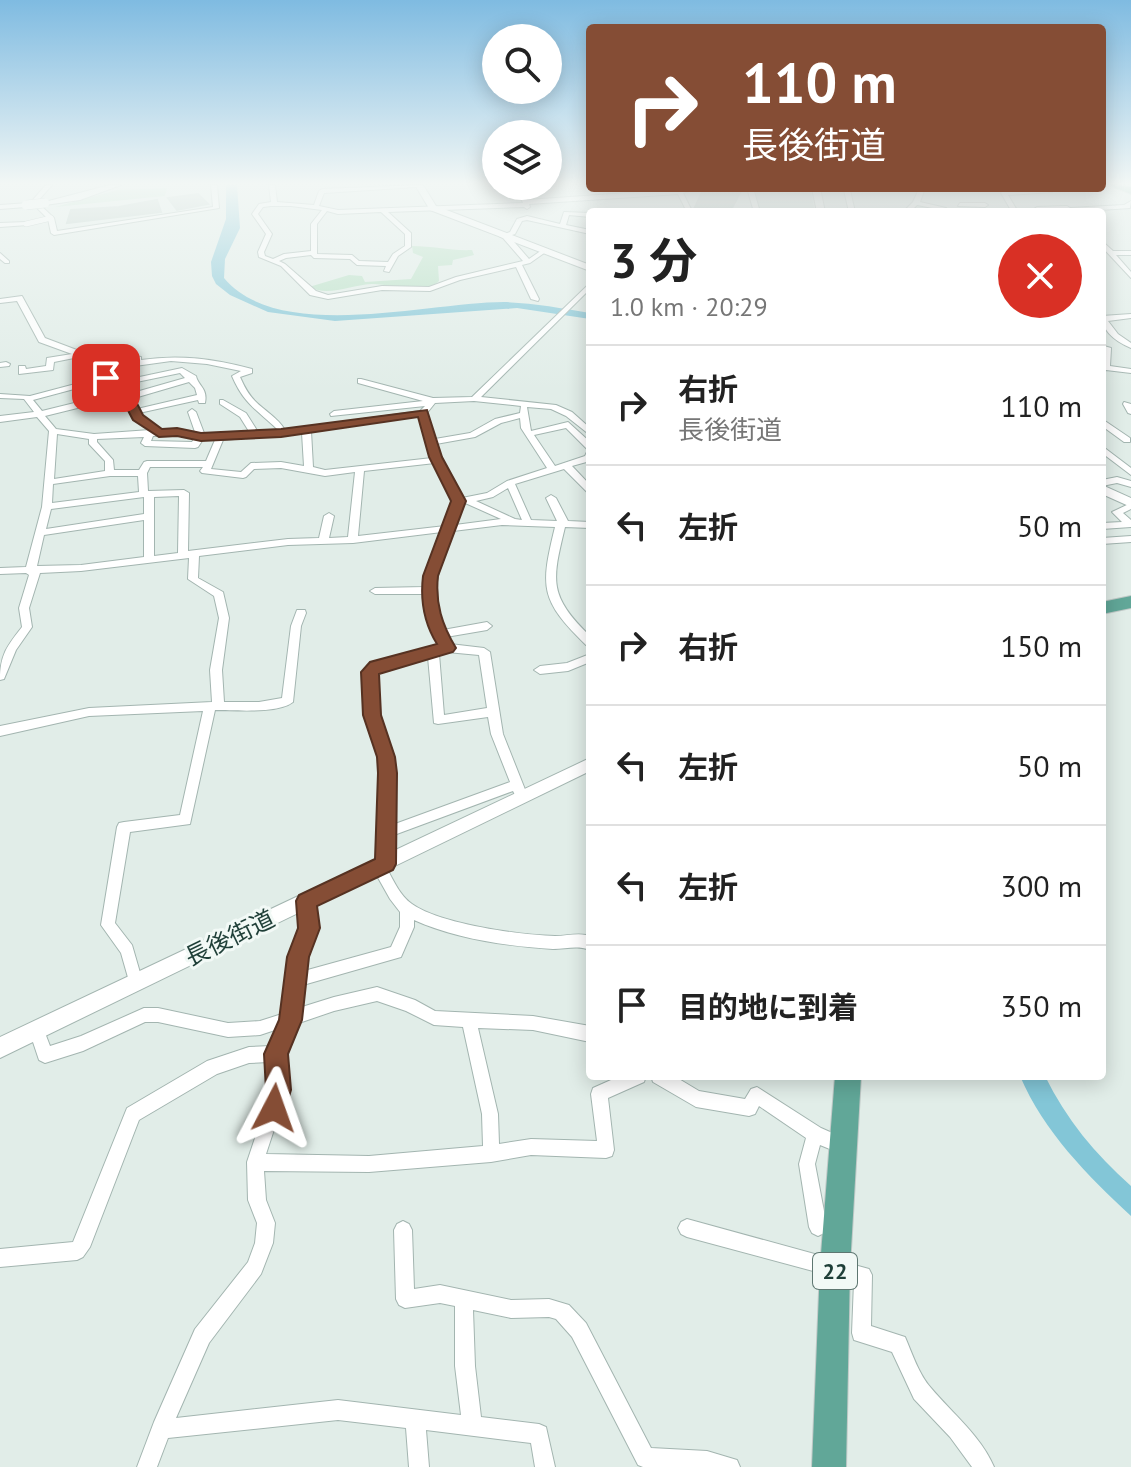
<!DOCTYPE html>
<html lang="ja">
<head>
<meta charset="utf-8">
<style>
	:root { --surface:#fff; --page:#f6f6f6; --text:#222; --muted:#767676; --line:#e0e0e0 }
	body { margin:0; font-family:"PT Sans","Noto Sans JP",sans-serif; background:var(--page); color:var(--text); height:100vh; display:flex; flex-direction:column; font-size:30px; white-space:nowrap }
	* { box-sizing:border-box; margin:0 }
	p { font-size:26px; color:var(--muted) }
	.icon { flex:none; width:44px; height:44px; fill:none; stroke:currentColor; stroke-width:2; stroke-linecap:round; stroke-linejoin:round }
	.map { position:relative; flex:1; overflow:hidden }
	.drawer { position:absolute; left:586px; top:208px; width:520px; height:872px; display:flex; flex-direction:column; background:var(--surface); border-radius:8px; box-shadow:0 4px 20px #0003 }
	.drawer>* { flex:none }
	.top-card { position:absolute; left:586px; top:24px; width:520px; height:168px; border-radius:8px; box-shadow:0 4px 20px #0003; background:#854d35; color:#fff; overflow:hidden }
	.tools { position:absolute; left:482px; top:24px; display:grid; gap:16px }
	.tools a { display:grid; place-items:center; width:80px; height:80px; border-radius:50%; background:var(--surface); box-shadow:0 4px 20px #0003; font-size:40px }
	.pin { position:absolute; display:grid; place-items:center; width:68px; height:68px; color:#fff; margin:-34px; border-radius:16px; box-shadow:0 4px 12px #0006 }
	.me { position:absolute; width:88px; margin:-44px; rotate:4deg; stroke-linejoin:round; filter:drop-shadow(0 0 6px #0008) }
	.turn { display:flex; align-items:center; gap:28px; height:168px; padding:0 24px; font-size:36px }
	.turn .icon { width:104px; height:104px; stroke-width:2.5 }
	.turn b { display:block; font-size:56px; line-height:68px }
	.round { display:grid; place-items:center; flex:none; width:84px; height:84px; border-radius:42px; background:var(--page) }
	.overview { display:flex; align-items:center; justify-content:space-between; height:136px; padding:0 24px }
	h1 { font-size:48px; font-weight:700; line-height:60px }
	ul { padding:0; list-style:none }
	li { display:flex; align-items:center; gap:24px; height:120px; padding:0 24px; border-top:2px solid var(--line) }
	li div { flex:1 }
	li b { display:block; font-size:30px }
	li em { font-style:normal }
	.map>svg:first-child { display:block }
	.built { fill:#cfddd7 }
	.green { fill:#b8e0c5 }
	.water { fill:#83c6d7 }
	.building { fill:#b6c8c1; stroke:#b3c7c0; stroke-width:2 }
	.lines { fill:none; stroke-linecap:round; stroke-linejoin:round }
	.pedestrian-casing { stroke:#a3b5b0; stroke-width:6 }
	.minor-casing { stroke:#a3b5b0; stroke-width:2 }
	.tertiary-casing { stroke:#a3b5b0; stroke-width:2 }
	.primary-casing { stroke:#c0c9c7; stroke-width:2 }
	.pedestrian { stroke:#fff; stroke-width:5 }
	.minor { fill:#fff; fill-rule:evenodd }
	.tertiary { fill:#fff; fill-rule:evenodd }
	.primary { fill:#61a798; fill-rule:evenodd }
	.tertiary-bridge-casing { stroke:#a3b5b0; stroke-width:10; stroke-linecap:butt }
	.tertiary-bridge { stroke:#fff; stroke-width:9 }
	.route { fill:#854d35; stroke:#563222; stroke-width:2 }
	.labels { text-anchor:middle; stroke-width:6; stroke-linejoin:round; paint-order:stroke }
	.shield { fill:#f2f9f6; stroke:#5e7771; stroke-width:2 }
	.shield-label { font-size:22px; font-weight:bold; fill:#1f3f38 }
	.street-label { font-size:24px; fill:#1f3f38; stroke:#f2f9f6 }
</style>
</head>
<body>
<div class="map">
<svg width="1131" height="1467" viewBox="0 0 1131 1467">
	<rect width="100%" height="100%" fill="#e1ede8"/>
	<!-- built -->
	<path class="built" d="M754,188H810L815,212H760Z"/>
	<!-- green -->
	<path class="green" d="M167,188L165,196L55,207L117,190Z
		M412,246C434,246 450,251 472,250L474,255L453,260L452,265L438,266L439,281C423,297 390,283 371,284C351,285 328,297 309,287L349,275L362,276L365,282L411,279L423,257L413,253Z"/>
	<!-- water -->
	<path class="water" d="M226,185H237L240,228L225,259L224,278C279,344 429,302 504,302C533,303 561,308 590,313V319L517,308L335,321L268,312L230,295L216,284L212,276L211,262L226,219Z
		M1020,1076H1045C1066,1119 1095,1154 1131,1186V1216C1087,1175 1044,1132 1020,1076Z"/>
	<!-- building -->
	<path class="building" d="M704,188H722L742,189L731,210L695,207Z
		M198,194L208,204L177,210L168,198Z
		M157,200L161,212L67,223L71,210L119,207Z"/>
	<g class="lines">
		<defs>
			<path id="pedestrian" d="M26,224L51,218"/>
			<path id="minor" d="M46,185H52L37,202L54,218L57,231L213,207L211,185H217L219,208L54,235L51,233L48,219L31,202Z
				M269,185H275L277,202L314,205L319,191L322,189L419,185L416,187L324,193L319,206L338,210L523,203L516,186H522L527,200L698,188L683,193L691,209L710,212H687L678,194L529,204L530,207L527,209L524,207L388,212L411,233V247L398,256L389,272L384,271L386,266L357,265L350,259L314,258L311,255L286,258L279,261L285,264L316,291L328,295L382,286L429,287L456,277L523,261L503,238L499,236L510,232L517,219L527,216L560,224L564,212L590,213V217L569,215L566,225L590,230V234L527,220L522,221L515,234L509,236L529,259L542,250L547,251L530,263L522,265L539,299L538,301L531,299L516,267L460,280L430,291L382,290L328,299L310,295L281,266L259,257L258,252L266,234L252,214L259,204L271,202ZM271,206H291L322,210L311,224V251L284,254L273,259L265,256L264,252L272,234L258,214L263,207ZM327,211L338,214L381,212L405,234V246L393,254L388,262L359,261L352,255L317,254V224Z
				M747,188H753L760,212H754Z
				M814,188H925L920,202L946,208L943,210L917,205L910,212H903L913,202L918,191L850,190L855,212H849L844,190L816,191Z
				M1050,189L1052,192L1008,195L1018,212H1012L1001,193L1004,191Z
				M1131,201L1130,208L1069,212L1066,210L1036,212L1034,209L1037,207L1067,206L1070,208L1124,205Z
				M960,203H985L988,205L985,207L958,206Z
				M26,222L28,223V225L0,227V223Z
				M1102,241L1113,251H1131V255H1116L1131,272V278L1102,247Z
				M0,253L9,261V263H5L0,259Z
				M590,283V289L481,397L556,405L572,412L590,428V435L566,416L551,409L527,407L531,431L568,422L590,442V450L587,449L566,428L534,435L555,466L585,456L587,452L590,451V461L572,466L590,485V493L587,492L564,469L515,484L531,520L557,521L546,498L551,495L556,498L568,521L590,522V528L565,527C552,581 548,595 590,636V646L586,645C540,600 540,588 555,527L502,525L453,531C439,568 428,592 443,630L487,622L492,626L487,630L446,637L450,644L484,648L490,652L503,734L528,797L526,801L522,802L518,801L513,791L394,835L392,864L387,869C394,881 400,896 412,904C440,924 520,935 555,936C566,936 576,933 586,935L590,936V950C577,945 566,949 553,949C507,946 456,939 414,920V927L401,957L303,985L302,1007L334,997L377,987L415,1000L435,1011L533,1016L590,1026V1042L533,1030L478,1028L498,1114L499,1144L531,1139L597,1141L591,1094L593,1088L620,1076H646L644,1082L608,1098L614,1150L612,1156L606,1158L531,1155L491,1162L369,1172L264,1171L266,1200L275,1223L273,1243L261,1274L209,1343L176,1418L338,1400L461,1415L455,1366V1306L440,1303L405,1308L399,1305L396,1299L394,1230L397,1224L403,1221L409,1224L412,1230L414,1289L440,1285L511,1300L549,1299L569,1305L586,1323L651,1448L707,1451L737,1460L740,1467H643L638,1465L572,1337L556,1319L549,1317L511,1318L473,1310L475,1366L481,1417L539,1424L546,1427L555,1467H535L531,1443L426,1430L429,1467H409L406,1428L338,1420L168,1438L157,1467H137L154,1422L195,1329L248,1262L255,1243L257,1223L248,1200L247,1162L271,1090L269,1062L249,1063L217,1074L139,1120L90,1247L83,1257L77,1260L0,1267V1249L73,1242L127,1108L207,1061L249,1047L271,1046L278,1029L260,1035L228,1037L158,1022H145L83,1051L45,1063L39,1060L29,1030L32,1025L37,1023L42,1025L50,1046L81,1036L144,1008H158L228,1023L260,1021L285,1013L291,957L302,928L299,901L301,897L306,895L311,897C322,929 306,941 304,971L391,947L400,927V912L390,899L372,867L374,863L379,861C382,828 386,793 380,759C375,729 363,703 364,672L372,663L440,646L429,622L425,594H375L370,591L375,588L425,587L426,576L442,532L353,543L288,545L199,556L198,578L223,592L229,618L222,670L224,702H259L282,698L291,626L297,610H305L306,613L301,626L293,702C278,714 235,710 215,710L190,824L130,832L115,923L132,945L143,983L141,988L136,990L131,988L121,953L101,925L117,827L119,823L124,822L180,815L203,711L89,716L0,736V726L89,708L212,702L210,670L219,618L214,596L188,579L189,558L81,571L40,573L29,608L32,627L16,650L4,679L0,680C0,655 7,646 22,627L19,608L29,575L26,573L0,574V568L26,567L42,507L49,431L37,417L0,422V416L34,412L24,399L0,398V394L30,396L98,378L87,371L83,358L79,357L54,362L53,370L19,374V366H25L26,369L46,366L47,358L72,354L39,342L17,301L0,303V299L22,296L45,338L90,355L96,369L135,361L113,357L112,355L116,353L141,357V360C180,354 215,359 252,369V373L240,377C244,386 248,394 255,401C265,411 278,418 285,430L420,411L425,406L331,416L330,414L334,411L423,401L358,383V379H361L433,398L472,397ZM171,361L207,364L241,371L232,376C244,404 256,409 277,429V431L258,432L246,413L223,400H220V404L240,417L250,433L220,435L204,433L196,412L192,409L188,412L195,432L177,429L161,430L139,413L198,400L199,403H205C208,388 198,386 196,376L182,368L116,382L102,373L135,366ZM180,373L185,378L129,394V391L122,385ZM104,381L119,392L42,411L33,400ZM189,382L195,388L197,395L137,409L131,399ZM122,397L134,419L150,430L94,434L56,429L45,416ZM474,401L521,406L520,413L495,419L470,433L435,439L427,413L435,403ZM420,416L432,458L325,470L313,467L311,431ZM520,418L521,428L547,468L507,481L487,493L462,498L440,457L436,444L475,437L501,423ZM302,433L304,466L281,462L251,463L241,472L211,469L223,440ZM57,434L89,439V444L105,461V471L54,479ZM177,435L195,437L192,442L151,441L153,436ZM144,437L141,443L145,446L195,448L198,447L204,438L215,440L206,461H147L144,462L139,470H114L113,460L97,442V439ZM435,463L454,501L445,526L358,536L364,471ZM150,467H203L200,471L202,473L243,478L246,477L254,469L281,468L325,476L355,472L348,537L329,538L334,516L329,513L324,516L319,538L288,539L188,551L189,493L184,490L148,491L147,473ZM110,476H138L139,492L52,503L53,484ZM508,488L522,520L515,519L476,501L493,497ZM179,496L178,553L154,556V497ZM144,497V514L46,529L51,509ZM463,502L501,519L455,525ZM144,520V557L81,565L37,566L44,535ZM447,652L479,655L487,708L444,715L439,654ZM428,657L434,723L438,724L488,717L491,734L510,782L395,824L394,770L378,706L376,673L380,669ZM377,1001L406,1011L434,1025L463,1027L482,1114L483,1146L369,1156L266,1154L287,1090L284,1054L296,1024L334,1011Z
				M1131,314V318L1108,321L1118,334L1131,343V348C1117,342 1102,332 1102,316Z
				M1104,346L1111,348L1110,366L1131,369V373L1106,370L1102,372Z
				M6,362L10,364L9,366L0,367V363Z
				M1124,402L1131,404V414L1128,413L1123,404Z
				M1102,419L1130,438V442H1124L1102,426Z
				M1102,446L1131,468V475L1102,453Z
				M1117,477L1131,481V487L1117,483L1102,486V480Z
				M1131,503V509L1123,513L1131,520V527L1102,529V523L1122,522L1112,512Z
				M1131,536V542L1102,544V538Z
				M590,654V662L568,671L540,674L534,670L540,666L567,663Z
				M651,1076H674L699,1091L745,1099L751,1089L757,1087L821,1128L848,1140L850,1146L848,1152L842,1154L820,1145L815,1164L827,1227L824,1233L818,1236L812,1233L809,1227L799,1164L806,1138L759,1106L755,1114L749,1116L696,1107L653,1082Z
				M687,1219L869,1269L872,1275L871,1326L905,1337C912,1353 919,1375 931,1388C952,1413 981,1436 994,1467H972L950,1437L914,1399L892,1352L854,1340L852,1333L854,1282L687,1237L681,1234L678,1228L681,1222Z"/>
			<path id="tertiary" d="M110,185H121L80,200L45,205L41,203Z
				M415,185H423L436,206L590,265V271L430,210Z
				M812,188H820L825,212H817Z
				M29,203L26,207L0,209V205Z
				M1102,485L1131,498V507L1102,494Z
				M590,758V771L0,1058V1037Z"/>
			<path id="primary" d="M1111,185L1131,187V194L1113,187Z
				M1131,596V608L1102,614V602Z
				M835,1076H861L850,1267L846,1467H812L820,1267Z"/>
		</defs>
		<!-- pedestrian casing -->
		<use href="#pedestrian" class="pedestrian-casing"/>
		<!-- minor casing -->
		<use href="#minor" class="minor-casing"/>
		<!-- tertiary casing -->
		<use href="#tertiary" class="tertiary-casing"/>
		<!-- primary casing -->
		<use href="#primary" class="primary-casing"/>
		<!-- pedestrian -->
		<use href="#pedestrian" class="pedestrian"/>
		<!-- minor -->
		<use href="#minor" class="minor"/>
		<!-- tertiary -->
		<use href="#tertiary" class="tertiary"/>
		<!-- primary -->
		<use href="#primary" class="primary"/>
		<defs>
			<path id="tertiary-bridge" d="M26,205L45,203"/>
		</defs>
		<!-- tertiary-bridge casing -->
		<use href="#tertiary-bridge" class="tertiary-bridge-casing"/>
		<!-- tertiary-bridge -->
		<use href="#tertiary-bridge" class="tertiary-bridge"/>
	</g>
	<!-- sky -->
	<linearGradient id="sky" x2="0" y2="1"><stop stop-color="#7fbbe1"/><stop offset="0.47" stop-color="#f2f7f5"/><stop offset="1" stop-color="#f2f7f5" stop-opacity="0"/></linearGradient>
	<rect width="1131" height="390" fill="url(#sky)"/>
	<!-- route -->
	<path class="route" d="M102,376H111L130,390L143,415L162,429L177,428L201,433L281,429L427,410L442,457L466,501L438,576C435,603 442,625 456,648L453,652L379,674L381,715L395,757L397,773L396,864L393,870L317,906L320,928L309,957L302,1020L288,1054L291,1090L283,1116L274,1120L266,1116L262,1108L266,1090L264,1054L279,1020L287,957L298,928L296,901L299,895L375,859L378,773L377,757L363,715L361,672L370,662L437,644C424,623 420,601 423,576L451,501L429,457L418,417L281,437L201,441L177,436L159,437L133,420L120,395L102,381Z"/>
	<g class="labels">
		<!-- shield labels -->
		<rect class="shield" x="813" y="1253" width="44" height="36" rx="6"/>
		<g class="shield-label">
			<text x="835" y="1279">22</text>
		</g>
		<!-- street labels -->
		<g class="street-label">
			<text transform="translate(230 938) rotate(-26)" y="8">長後街道</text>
		</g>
	</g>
</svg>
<div class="tools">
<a><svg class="icon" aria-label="search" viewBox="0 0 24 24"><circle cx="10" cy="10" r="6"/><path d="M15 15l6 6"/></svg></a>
<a><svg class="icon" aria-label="layers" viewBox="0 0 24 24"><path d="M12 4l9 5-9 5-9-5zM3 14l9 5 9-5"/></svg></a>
</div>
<div class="pin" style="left:106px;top:378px;background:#d93025"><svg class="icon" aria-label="arrive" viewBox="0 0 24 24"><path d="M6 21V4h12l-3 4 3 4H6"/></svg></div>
<svg class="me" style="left:274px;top:1108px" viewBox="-20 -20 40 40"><path d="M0-17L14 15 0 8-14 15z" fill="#854d35" stroke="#fff" stroke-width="4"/></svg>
<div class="top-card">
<div class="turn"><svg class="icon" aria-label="right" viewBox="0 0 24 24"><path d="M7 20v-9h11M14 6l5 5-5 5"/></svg><div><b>110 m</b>長後街道</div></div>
</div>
<section class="drawer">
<div class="overview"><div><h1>3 分</h1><p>1.0 km · 20:29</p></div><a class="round" style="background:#d93025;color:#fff"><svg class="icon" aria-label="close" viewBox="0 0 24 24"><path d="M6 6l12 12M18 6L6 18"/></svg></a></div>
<ul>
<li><svg class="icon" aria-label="right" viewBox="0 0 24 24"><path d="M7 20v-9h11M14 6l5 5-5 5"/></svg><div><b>右折</b><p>長後街道</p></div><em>110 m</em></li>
<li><svg class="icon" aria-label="left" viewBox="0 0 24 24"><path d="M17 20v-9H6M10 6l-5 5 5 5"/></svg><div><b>左折</b></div><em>50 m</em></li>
<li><svg class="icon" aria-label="right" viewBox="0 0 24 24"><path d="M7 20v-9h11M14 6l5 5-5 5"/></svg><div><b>右折</b></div><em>150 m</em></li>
<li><svg class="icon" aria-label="left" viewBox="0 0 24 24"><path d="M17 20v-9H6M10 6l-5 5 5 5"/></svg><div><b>左折</b></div><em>50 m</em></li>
<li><svg class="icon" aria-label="left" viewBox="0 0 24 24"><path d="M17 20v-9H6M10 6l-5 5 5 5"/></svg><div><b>左折</b></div><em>300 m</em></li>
<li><svg class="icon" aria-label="arrive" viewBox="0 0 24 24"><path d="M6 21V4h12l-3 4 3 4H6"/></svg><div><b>目的地に到着</b></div><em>350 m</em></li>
</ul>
</section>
</div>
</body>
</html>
